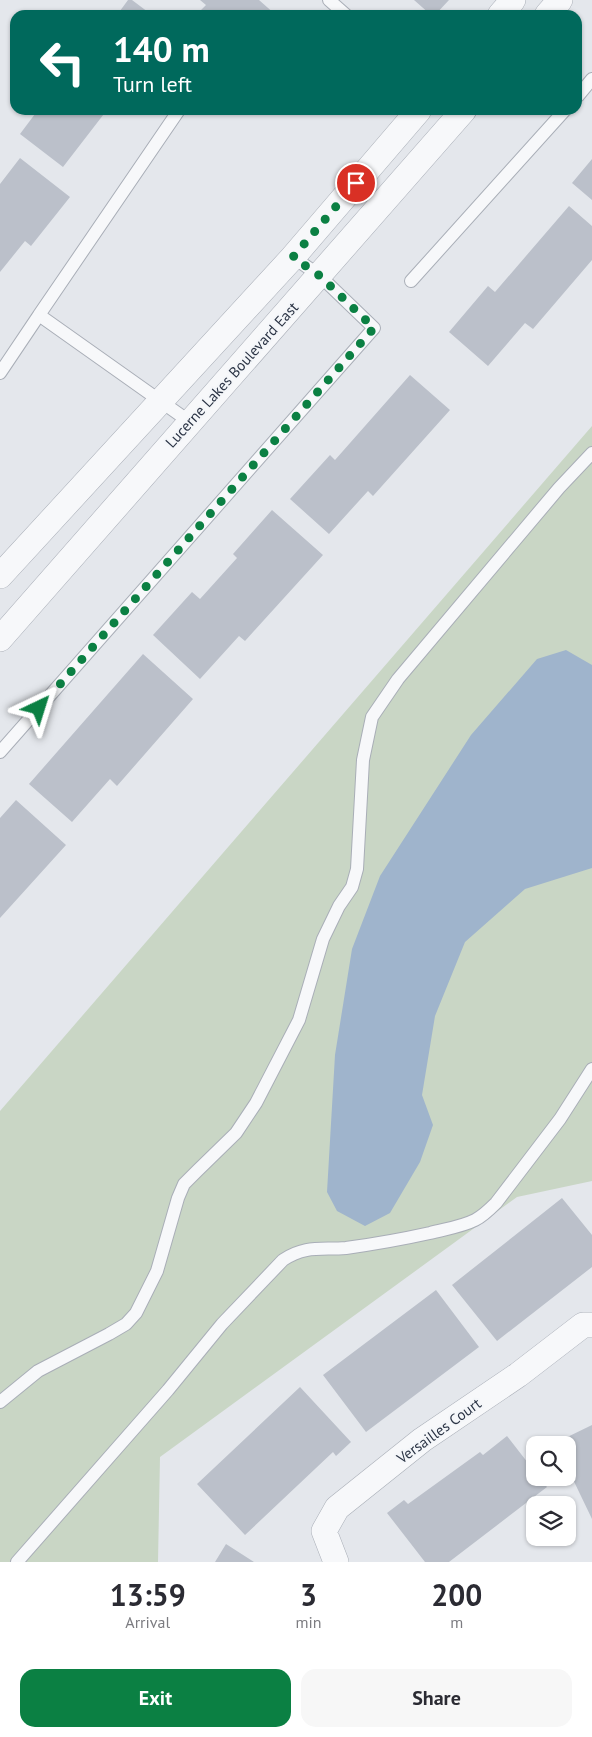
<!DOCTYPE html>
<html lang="en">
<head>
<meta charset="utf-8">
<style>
	:root { --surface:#fff; --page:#f7f7f7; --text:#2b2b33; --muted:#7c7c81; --accent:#0b8043 }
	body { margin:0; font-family:"PT Sans",sans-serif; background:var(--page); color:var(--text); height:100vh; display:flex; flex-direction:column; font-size:19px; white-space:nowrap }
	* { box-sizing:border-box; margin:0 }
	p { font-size:16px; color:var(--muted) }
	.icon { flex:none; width:28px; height:28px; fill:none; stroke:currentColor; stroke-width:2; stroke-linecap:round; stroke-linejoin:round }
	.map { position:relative; height:1562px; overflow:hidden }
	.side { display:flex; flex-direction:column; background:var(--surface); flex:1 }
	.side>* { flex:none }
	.top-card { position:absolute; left:10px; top:10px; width:572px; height:105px; border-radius:15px; box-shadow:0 1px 4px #0004; background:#00695c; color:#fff; overflow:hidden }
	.fabs { position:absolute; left:526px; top:1436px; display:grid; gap:10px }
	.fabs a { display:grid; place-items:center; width:50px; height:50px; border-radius:10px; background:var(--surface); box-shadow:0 1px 4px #0004; font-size:25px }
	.pin { position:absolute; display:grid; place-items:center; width:42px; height:42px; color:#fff; margin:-21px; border:2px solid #fff; border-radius:50%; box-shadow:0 1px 5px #0007 }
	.me { position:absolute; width:55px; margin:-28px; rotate:41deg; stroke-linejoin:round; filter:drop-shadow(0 0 4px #0008) }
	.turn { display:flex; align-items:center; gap:18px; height:105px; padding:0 20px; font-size:22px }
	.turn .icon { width:65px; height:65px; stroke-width:2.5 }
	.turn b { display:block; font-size:35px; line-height:42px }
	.eta { display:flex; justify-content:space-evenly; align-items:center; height:85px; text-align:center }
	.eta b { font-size:30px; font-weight:600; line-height:35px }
	.primary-button { display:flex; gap:10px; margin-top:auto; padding:10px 20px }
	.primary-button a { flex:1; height:58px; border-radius:15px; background:var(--accent); color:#fff; font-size:20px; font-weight:600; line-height:58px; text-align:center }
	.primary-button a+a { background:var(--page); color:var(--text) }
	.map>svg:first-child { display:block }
	.green { fill:#c9d6c5 }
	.water { fill:#9fb4cc }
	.building { fill:#bbc0ca }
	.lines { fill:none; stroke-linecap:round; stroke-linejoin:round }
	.service-casing { stroke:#a9aeb7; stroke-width:14 }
	.minor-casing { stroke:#a9aeb7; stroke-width:26 }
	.service { stroke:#f7f8fa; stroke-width:12 }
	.minor { stroke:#f7f8fa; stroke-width:25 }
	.route { stroke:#0b8043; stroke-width:9; stroke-dasharray:0 16.2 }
	.labels { text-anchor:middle; stroke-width:4; stroke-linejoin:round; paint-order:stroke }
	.street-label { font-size:15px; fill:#2b3445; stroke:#f4f6f9 }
</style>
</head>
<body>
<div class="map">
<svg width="592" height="1562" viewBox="0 0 592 1562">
	<rect width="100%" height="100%" fill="#e4e7ec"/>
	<!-- green -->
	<path class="green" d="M592,426V1181L517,1197L160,1457L158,1562H0V1111Z"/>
	<!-- water -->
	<path class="water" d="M566,650L592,665V868L525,889L465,942L435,1016L422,1095L433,1125L420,1162L390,1213L365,1226L337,1211L327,1192L335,1055L352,949L380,876L471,735L537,659Z"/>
	<!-- building -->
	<path class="building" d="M128,0H132L152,15H117Z
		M200,0H259L276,15H205L200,11L206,5Z
		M414,0H449L435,15H431Z
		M38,110H107L63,167L20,134Z
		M20,158L70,197L31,246L25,241L0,272V184Z
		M592,159V200L572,183Z
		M569,206L592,226V260L533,329L525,323L488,366L449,332L488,286L495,292Z
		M410,375L450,410L373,496L368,491L329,534L290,499L330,455L335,460Z
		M272,510L323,555L245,641L239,636L200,679L153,635L192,592L200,599L237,558L233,554Z
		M143,654L193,699L117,786L110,779L72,822L29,784Z
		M16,800L66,845L0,918V818Z
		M562,1198L592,1235V1267L497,1341L452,1285Z
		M436,1290L479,1347L366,1432L323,1375Z
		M300,1387L351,1442L336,1456L333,1452L245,1535L197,1484Z
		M592,1425V1519L568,1469V1445H555V1443Z
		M507,1436L535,1472V1478H539L547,1487L449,1562H425L387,1513L404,1500L408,1504L480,1452L483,1455Z
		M226,1544L254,1562H215Z"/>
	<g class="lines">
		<defs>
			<path id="service" d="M329,0L346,15
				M578,96L592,79
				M179,110L39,315L190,422
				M411,281L565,110
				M0,373L39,315
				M0,752L374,328L320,276L293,257
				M0,1402L38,1371L109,1334L126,1324L136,1313L157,1271L178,1198L184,1184L197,1171L236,1133L256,1103L299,1020L323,939L339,906L352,887L357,869L363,760L372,717L398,679L559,488L592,453
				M17,1562L168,1390L222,1324L283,1260C306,1245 321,1250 346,1248C375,1244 403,1239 430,1233C445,1229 461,1227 475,1220C483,1216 489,1210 496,1203L560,1119L592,1069"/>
			<path id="minor" d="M500,15L513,0
				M547,15L560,0
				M0,576L293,257L419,110
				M0,639L464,110
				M336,1562L324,1531L337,1508L422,1440L518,1375L583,1325H592"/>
		</defs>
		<!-- service casing -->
		<use href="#service" class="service-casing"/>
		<!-- minor casing -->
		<use href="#minor" class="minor-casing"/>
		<!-- service -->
		<use href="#service" class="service"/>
		<!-- minor -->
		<use href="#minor" class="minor"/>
	</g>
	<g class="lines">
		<!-- route -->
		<path class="route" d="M39,708L374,328L320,276L293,257L356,183"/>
	</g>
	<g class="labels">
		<!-- street labels -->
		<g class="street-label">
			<text transform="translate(232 375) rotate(-48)" y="5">Lucerne Lakes Boulevard East</text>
			<text transform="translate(439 1431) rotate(-36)" y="5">Versailles Court</text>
		</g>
	</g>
</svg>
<div class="fabs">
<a><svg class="icon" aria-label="search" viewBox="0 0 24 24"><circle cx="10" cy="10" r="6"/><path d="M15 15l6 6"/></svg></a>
<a><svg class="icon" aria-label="layers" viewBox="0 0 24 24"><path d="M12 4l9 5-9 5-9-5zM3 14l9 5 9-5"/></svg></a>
</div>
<div class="pin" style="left:356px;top:183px;background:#d93025"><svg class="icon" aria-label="arrive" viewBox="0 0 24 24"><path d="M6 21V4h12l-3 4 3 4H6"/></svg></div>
<svg class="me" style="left:39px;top:708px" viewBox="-20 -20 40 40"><path d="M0-17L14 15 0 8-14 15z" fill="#0b8043" stroke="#fff" stroke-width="4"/></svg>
<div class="top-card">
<div class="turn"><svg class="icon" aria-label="left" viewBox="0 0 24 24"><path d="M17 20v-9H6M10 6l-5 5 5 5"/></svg><div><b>140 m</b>Turn left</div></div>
</div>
</div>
<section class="side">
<div class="eta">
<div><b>13:59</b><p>Arrival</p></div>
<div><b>3</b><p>min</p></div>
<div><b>200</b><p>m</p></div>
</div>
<div class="primary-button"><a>Exit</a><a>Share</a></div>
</section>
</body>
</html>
